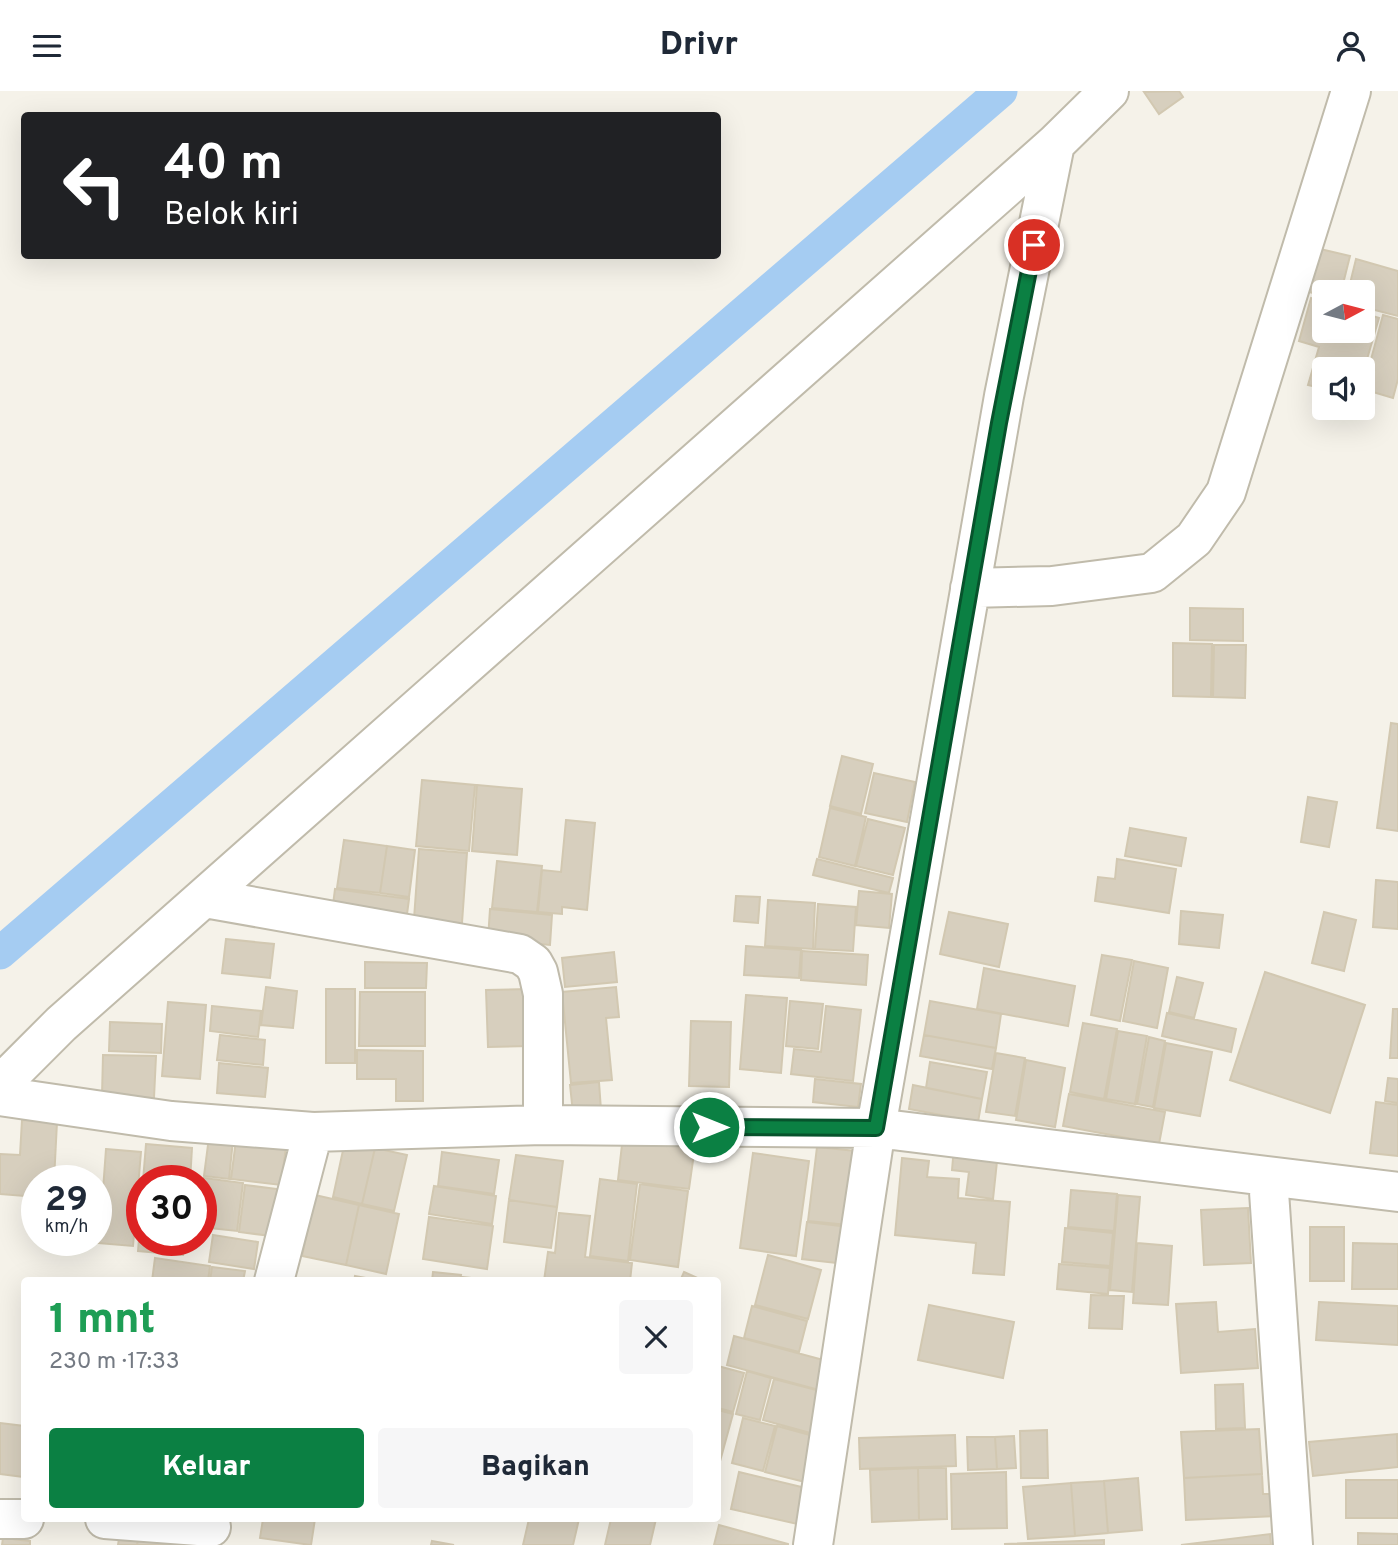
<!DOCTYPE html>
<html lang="id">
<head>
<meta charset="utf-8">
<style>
	:root { --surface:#fff; --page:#f6f6f7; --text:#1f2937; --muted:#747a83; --accent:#0b8043 }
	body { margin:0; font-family:Overpass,sans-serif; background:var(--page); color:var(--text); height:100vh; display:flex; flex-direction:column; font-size:26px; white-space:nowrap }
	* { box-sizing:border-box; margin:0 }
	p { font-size:23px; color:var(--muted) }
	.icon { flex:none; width:38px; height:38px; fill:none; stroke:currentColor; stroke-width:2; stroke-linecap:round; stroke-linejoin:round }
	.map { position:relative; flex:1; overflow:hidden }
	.sheet { position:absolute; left:21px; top:1186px; width:700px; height:245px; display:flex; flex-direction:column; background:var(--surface); border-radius:7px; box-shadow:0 7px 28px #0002 }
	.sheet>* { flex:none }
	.top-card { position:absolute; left:21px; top:21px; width:700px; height:147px; border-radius:7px; box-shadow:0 7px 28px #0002; background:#202124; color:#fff; overflow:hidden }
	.needle { width:46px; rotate:83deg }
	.buttons { position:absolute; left:1312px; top:189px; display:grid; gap:14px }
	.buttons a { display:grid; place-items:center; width:63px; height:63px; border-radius:7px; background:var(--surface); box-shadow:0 7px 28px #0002; font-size:35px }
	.speed { position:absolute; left:21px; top:1074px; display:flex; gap:14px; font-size:35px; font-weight:700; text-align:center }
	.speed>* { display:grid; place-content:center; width:91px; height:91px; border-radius:50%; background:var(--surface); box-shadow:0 7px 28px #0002; line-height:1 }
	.speed small { font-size:18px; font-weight:400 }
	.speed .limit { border:10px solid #d22; background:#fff; color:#111 }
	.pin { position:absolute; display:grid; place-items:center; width:60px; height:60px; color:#fff; margin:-30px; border:4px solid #fff; border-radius:50%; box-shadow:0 2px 7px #0007 }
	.me { position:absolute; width:77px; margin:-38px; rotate:90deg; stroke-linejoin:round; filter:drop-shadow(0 0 5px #0008) }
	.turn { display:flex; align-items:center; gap:24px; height:147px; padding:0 28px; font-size:32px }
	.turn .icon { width:91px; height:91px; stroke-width:2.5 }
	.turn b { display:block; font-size:49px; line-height:60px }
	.round { display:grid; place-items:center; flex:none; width:74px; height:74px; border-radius:7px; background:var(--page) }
	.overview { display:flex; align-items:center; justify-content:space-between; height:119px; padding:0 28px }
	h1 { font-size:42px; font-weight:800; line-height:52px; color:#1e9e55 }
	.button { display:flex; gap:14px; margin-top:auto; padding:14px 28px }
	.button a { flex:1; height:80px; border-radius:7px; background:var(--accent); color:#fff; font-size:28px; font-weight:800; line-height:80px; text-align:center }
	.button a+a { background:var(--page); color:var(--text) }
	header { display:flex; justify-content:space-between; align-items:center; height:91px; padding:0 28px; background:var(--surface); font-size:32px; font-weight:800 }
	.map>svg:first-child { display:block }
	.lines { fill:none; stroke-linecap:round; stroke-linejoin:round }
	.canal { stroke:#a5ccf2; stroke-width:33 }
	.building { fill:#d7cfbe; stroke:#d2c8b1; stroke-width:2 }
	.minor-casing { stroke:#c0bbab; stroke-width:42 }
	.minor { stroke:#fff; stroke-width:38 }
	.route-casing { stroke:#07532c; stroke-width:18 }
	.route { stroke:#0b8043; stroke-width:12 }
</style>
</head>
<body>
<header><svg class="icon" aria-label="menu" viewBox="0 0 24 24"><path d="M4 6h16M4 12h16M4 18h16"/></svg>Drivr<svg class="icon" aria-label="person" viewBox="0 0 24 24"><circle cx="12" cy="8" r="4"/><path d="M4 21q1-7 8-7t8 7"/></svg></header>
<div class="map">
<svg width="1398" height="1454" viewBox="0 0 1398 1454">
	<rect width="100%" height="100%" fill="#f5f2e9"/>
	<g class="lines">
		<!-- canal -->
		<path class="canal" d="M0,862L1001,0"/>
	</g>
	<!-- building -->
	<path class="building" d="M1179,0L1183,6L1159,23L1144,1Z
		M1316,157L1350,165L1341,201H1325V205L1305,200Z
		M1356,168L1398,180V225L1363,216V201H1348Z
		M1311,207L1325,211V240H1363V222L1379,227L1363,282V278H1325V298L1308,294L1319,256L1299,250Z
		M1383,224L1398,228V288L1393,307L1363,298Z
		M1190,517L1243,518V550L1190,549Z
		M1173,552L1212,553L1211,606L1173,605Z
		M1214,554H1246L1245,607L1213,606Z
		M1391,632L1398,633V740L1377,737Z
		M842,665L873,673L861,723L830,715Z
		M874,682L915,691L907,731L865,722Z
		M422,689L475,694L469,760L416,755Z
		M477,694L522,698L517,764L472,760Z
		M1308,706L1337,711L1329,756L1301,751Z
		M830,717L866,726L855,775L819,766Z
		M868,728L905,737L893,784L856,775Z
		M566,729L595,732L587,819L562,816V823L538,821L542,779L561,781Z
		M1130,737L1186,747L1181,775L1125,765Z
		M344,749L387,755L380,802L337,797Z
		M387,755L415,759L409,806L380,802Z
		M419,758L467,762L462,832L414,828Z
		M817,768L893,787L889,802L813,784Z
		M1117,768L1176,778L1169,822L1095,810L1098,786L1115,788Z
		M497,770L542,775L537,821L492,817Z
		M1376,789L1398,791V838L1373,836Z
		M335,798L409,808L406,831L332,822Z
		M859,800L892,803L889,837L856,834Z
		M736,805L760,806L758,832L734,830Z
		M768,809L815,812L813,858L765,855Z
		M818,813L856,816L853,860L815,858Z
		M490,818L552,824L550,854L488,848Z
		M1181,820L1223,824L1219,857L1179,853Z
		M949,821L1008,833L999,876L940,863Z
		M1324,821L1356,829L1344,880L1312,872Z
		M226,848L274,853L270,887L222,882Z
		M746,855L801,859L799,887L744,884Z
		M802,860L868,864L866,894L801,889Z
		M614,861L617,891L565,896L562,867Z
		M1102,864L1132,869L1120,930L1091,924Z
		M1134,870L1168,877L1157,937L1123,930Z
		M365,871L427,872L426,897H365Z
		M984,877L1075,895L1068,935L977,918Z
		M1265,881L1365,914L1330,1022L1230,989Z
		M1177,886L1203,892L1194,927L1169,921Z
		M266,896L297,900L293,937L261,934Z
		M616,896L619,926L606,927L612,989L571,992L562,901Z
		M326,898H355V972H326Z
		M528,898L530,955L488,956L486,899Z
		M360,901H425V955H359Z
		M746,904L787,907L781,982L740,978Z
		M790,910L823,913L818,958L786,955Z
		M930,910L1001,923L996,957L924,944Z
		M168,911L206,914L200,988L162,985Z
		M212,915L261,920L258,946L210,940Z
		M826,915L861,919L853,990L791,983L794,958L821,961Z
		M1393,918H1398V967H1390Z
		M1167,922L1236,938L1231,961L1162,945Z
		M691,930L731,931L729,996L689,995Z
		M110,931L162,933L161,962L109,960Z
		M1083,932L1117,938L1104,1008L1070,1001Z
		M1118,940L1147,945L1135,1013L1106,1008Z
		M220,944L265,949L263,974L217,969Z
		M924,944L996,957L992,978L920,965Z
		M1149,946L1165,950L1153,1016L1137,1013Z
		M1166,952L1212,961L1200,1025L1154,1017Z
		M357,959L423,960V1010H396V988H357Z
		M996,962L1025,967L1015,1025L986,1021Z
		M103,964L156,965L154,1007L102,1005Z
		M1026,969L1065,977L1055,1036L1016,1029Z
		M930,971L987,981L982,1008L926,997Z
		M219,972L268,977L265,1006L217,1002Z
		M1388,987L1398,988V1012L1385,1010Z
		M815,988L861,993L858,1016L813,1011Z
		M599,991L601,1019L573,1022L570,994Z
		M913,994L982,1008L978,1031L909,1018Z
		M1069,1003L1165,1021L1159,1053L1063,1035Z
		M1376,1011L1398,1014V1065L1370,1062Z
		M22,1029L57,1031L54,1090H37V1106L0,1103V1063L20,1064Z
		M623,1045L695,1055L689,1098L618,1089Z
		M209,1046L233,1049L229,1088L204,1085Z
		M236,1049L286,1056L281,1094L231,1088Z
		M345,1050L375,1057L362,1113L333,1106Z
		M146,1053L192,1057L190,1090H143Z
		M817,1056L856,1060L848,1134L808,1130Z
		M954,1056L998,1061L993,1108L966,1104L969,1081L952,1079Z
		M375,1057L407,1064L394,1120L362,1113Z
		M106,1058L141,1061L133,1155L74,1150H96V1112L102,1113Z
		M442,1061L499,1069L494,1103L438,1095Z
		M753,1062L809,1070L796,1165L740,1157Z
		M516,1064L563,1070L557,1116L509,1109Z
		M902,1067L929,1070L927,1086L959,1088L958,1107L1010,1111L1004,1184L973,1182L976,1152L895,1144Z
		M204,1087L243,1092L237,1140L201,1136Z
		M600,1088L637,1093L628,1170L590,1165Z
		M640,1093L688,1100L678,1176L630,1169Z
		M245,1094L285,1099L279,1146L239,1141Z
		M434,1095L496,1105L492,1133L429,1123Z
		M1071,1099L1117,1103L1114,1140L1068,1136Z
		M315,1104L359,1114L346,1174L302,1165Z
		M1118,1104L1140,1106L1132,1201L1110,1199Z
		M509,1109L557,1116L551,1157L504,1151Z
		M142,1110V1150H184L183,1164L138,1160Z
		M359,1114L399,1123L386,1183L346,1174Z
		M1248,1117L1251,1172L1204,1174L1201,1119Z
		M559,1122L590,1125L585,1166L632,1172L630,1190H544L548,1161L555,1162Z
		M429,1126L493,1135L487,1178L423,1168Z
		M807,1131L849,1136L845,1173L802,1168Z
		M1310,1136H1344V1190H1310Z
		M1065,1137L1113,1142L1110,1175L1062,1171Z
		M213,1144L258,1151L254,1178L209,1171Z
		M1137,1152L1172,1155L1168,1214L1133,1212Z
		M1353,1152L1398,1153V1198H1352Z
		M768,1164L821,1179L808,1228L755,1214Z
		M155,1167L210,1175L208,1190H152Z
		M1059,1173L1110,1177L1108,1203L1057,1198Z
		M212,1176L245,1180L243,1190H210Z
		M433,1181L461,1184L460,1190H432Z
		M684,1181L704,1190H680Z
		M355,1185L382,1190H354Z
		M462,1186L500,1190H462Z
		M1091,1204L1124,1205L1122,1238L1089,1237Z
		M1216,1211L1218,1241L1255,1238L1258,1277L1181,1282L1176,1213Z
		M1319,1211L1398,1215V1254L1316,1249Z
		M929,1214L1014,1231L1003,1287L918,1269Z
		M752,1215L807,1230L799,1261L744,1247Z
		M734,1245L827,1270L819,1299L727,1274Z
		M718,1275L744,1282L733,1321L718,1317Z
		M747,1280L771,1287L760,1329L736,1323Z
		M774,1288L824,1301L814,1343L763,1329Z
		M1243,1293L1245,1337L1216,1338L1215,1294Z
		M718,1319L733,1323L719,1374H718Z
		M743,1327L775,1335L763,1380L732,1372Z
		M0,1332L24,1335V1386L0,1383Z
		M777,1335L821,1347L809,1392L765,1381Z
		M1259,1338L1262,1383L1184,1387L1181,1341Z
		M1047,1339L1048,1387H1021L1020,1340Z
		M1397,1343L1398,1376L1313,1385L1309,1351Z
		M955,1344L956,1375L860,1378L859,1347Z
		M1014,1345L1016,1377L997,1378L995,1346Z
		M967,1346H995L997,1378L968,1379Z
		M918,1377L919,1429L872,1431L870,1379Z
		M918,1377H946L947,1428L919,1429Z
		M739,1381L810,1398L802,1434L731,1418Z
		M1006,1381L1007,1437L952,1438L951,1383Z
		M1262,1383L1263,1403H1273L1275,1425L1186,1429L1184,1387Z
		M1138,1387L1142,1439L1108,1442L1104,1390Z
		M1346,1389H1398V1427H1346Z
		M1104,1390L1108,1442L1075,1445L1071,1392Z
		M1071,1392L1075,1445L1028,1448L1023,1396Z
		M263,1428H315L311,1454L260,1447Z
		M529,1428H579L573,1454H523Z
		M611,1428H656L650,1454H605Z
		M719,1434L788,1453V1454H714Z
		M120,1441L139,1443L137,1454H118Z
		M1358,1442L1398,1443V1454H1358Z
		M139,1443L185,1451V1454H137Z
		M1270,1443L1271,1454H1181Z
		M3,1447L30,1450V1454H2Z
		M1104,1449V1454H1005V1453Z
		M432,1450L454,1454H431Z"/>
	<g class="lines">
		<defs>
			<path id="minor" d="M970,497L1052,495L1152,482L1194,448L1226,401L1351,0
				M205,807L520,863L533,872L538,881L543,903V1034
				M0,994L61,933L1055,53
				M0,1005L171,1030L313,1041L543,1034L876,1037L1398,1101
				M1268,1086L1293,1454
				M274,1190L313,1041
				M0,1428H24
				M105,1428L211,1436
				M813,1454L876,1037L1004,305L1055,53L1109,0"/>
		</defs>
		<!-- minor casing -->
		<use href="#minor" class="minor-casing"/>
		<!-- minor -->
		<use href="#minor" class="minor"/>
	</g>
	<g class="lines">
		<defs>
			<path id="route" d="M709,1036L876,1037L999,332L1034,154"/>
		</defs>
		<!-- route casing -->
		<use href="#route" class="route-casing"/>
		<!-- route -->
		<use href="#route" class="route"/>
	</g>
</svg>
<div class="buttons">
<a><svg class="needle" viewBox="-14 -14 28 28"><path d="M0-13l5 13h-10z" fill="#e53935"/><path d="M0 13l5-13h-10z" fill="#747a83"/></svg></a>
<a><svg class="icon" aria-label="sound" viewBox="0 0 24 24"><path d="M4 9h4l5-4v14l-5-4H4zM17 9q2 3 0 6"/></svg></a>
</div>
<div class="speed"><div>29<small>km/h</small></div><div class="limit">30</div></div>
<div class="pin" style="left:1034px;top:154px;background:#d93025"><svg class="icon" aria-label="arrive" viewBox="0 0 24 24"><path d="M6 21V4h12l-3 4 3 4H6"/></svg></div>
<svg class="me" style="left:709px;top:1036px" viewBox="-20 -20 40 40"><circle r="17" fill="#0b8043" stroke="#fff" stroke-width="3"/><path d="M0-11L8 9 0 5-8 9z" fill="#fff"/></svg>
<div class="top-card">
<div class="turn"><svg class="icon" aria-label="left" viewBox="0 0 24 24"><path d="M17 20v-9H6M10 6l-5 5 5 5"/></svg><div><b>40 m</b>Belok kiri</div></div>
</div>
<section class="sheet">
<div class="overview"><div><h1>1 mnt</h1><p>230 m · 17:33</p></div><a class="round"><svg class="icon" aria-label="close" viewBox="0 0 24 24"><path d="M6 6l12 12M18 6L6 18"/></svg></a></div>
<div class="button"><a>Keluar</a><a>Bagikan</a></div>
</section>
</div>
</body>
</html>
